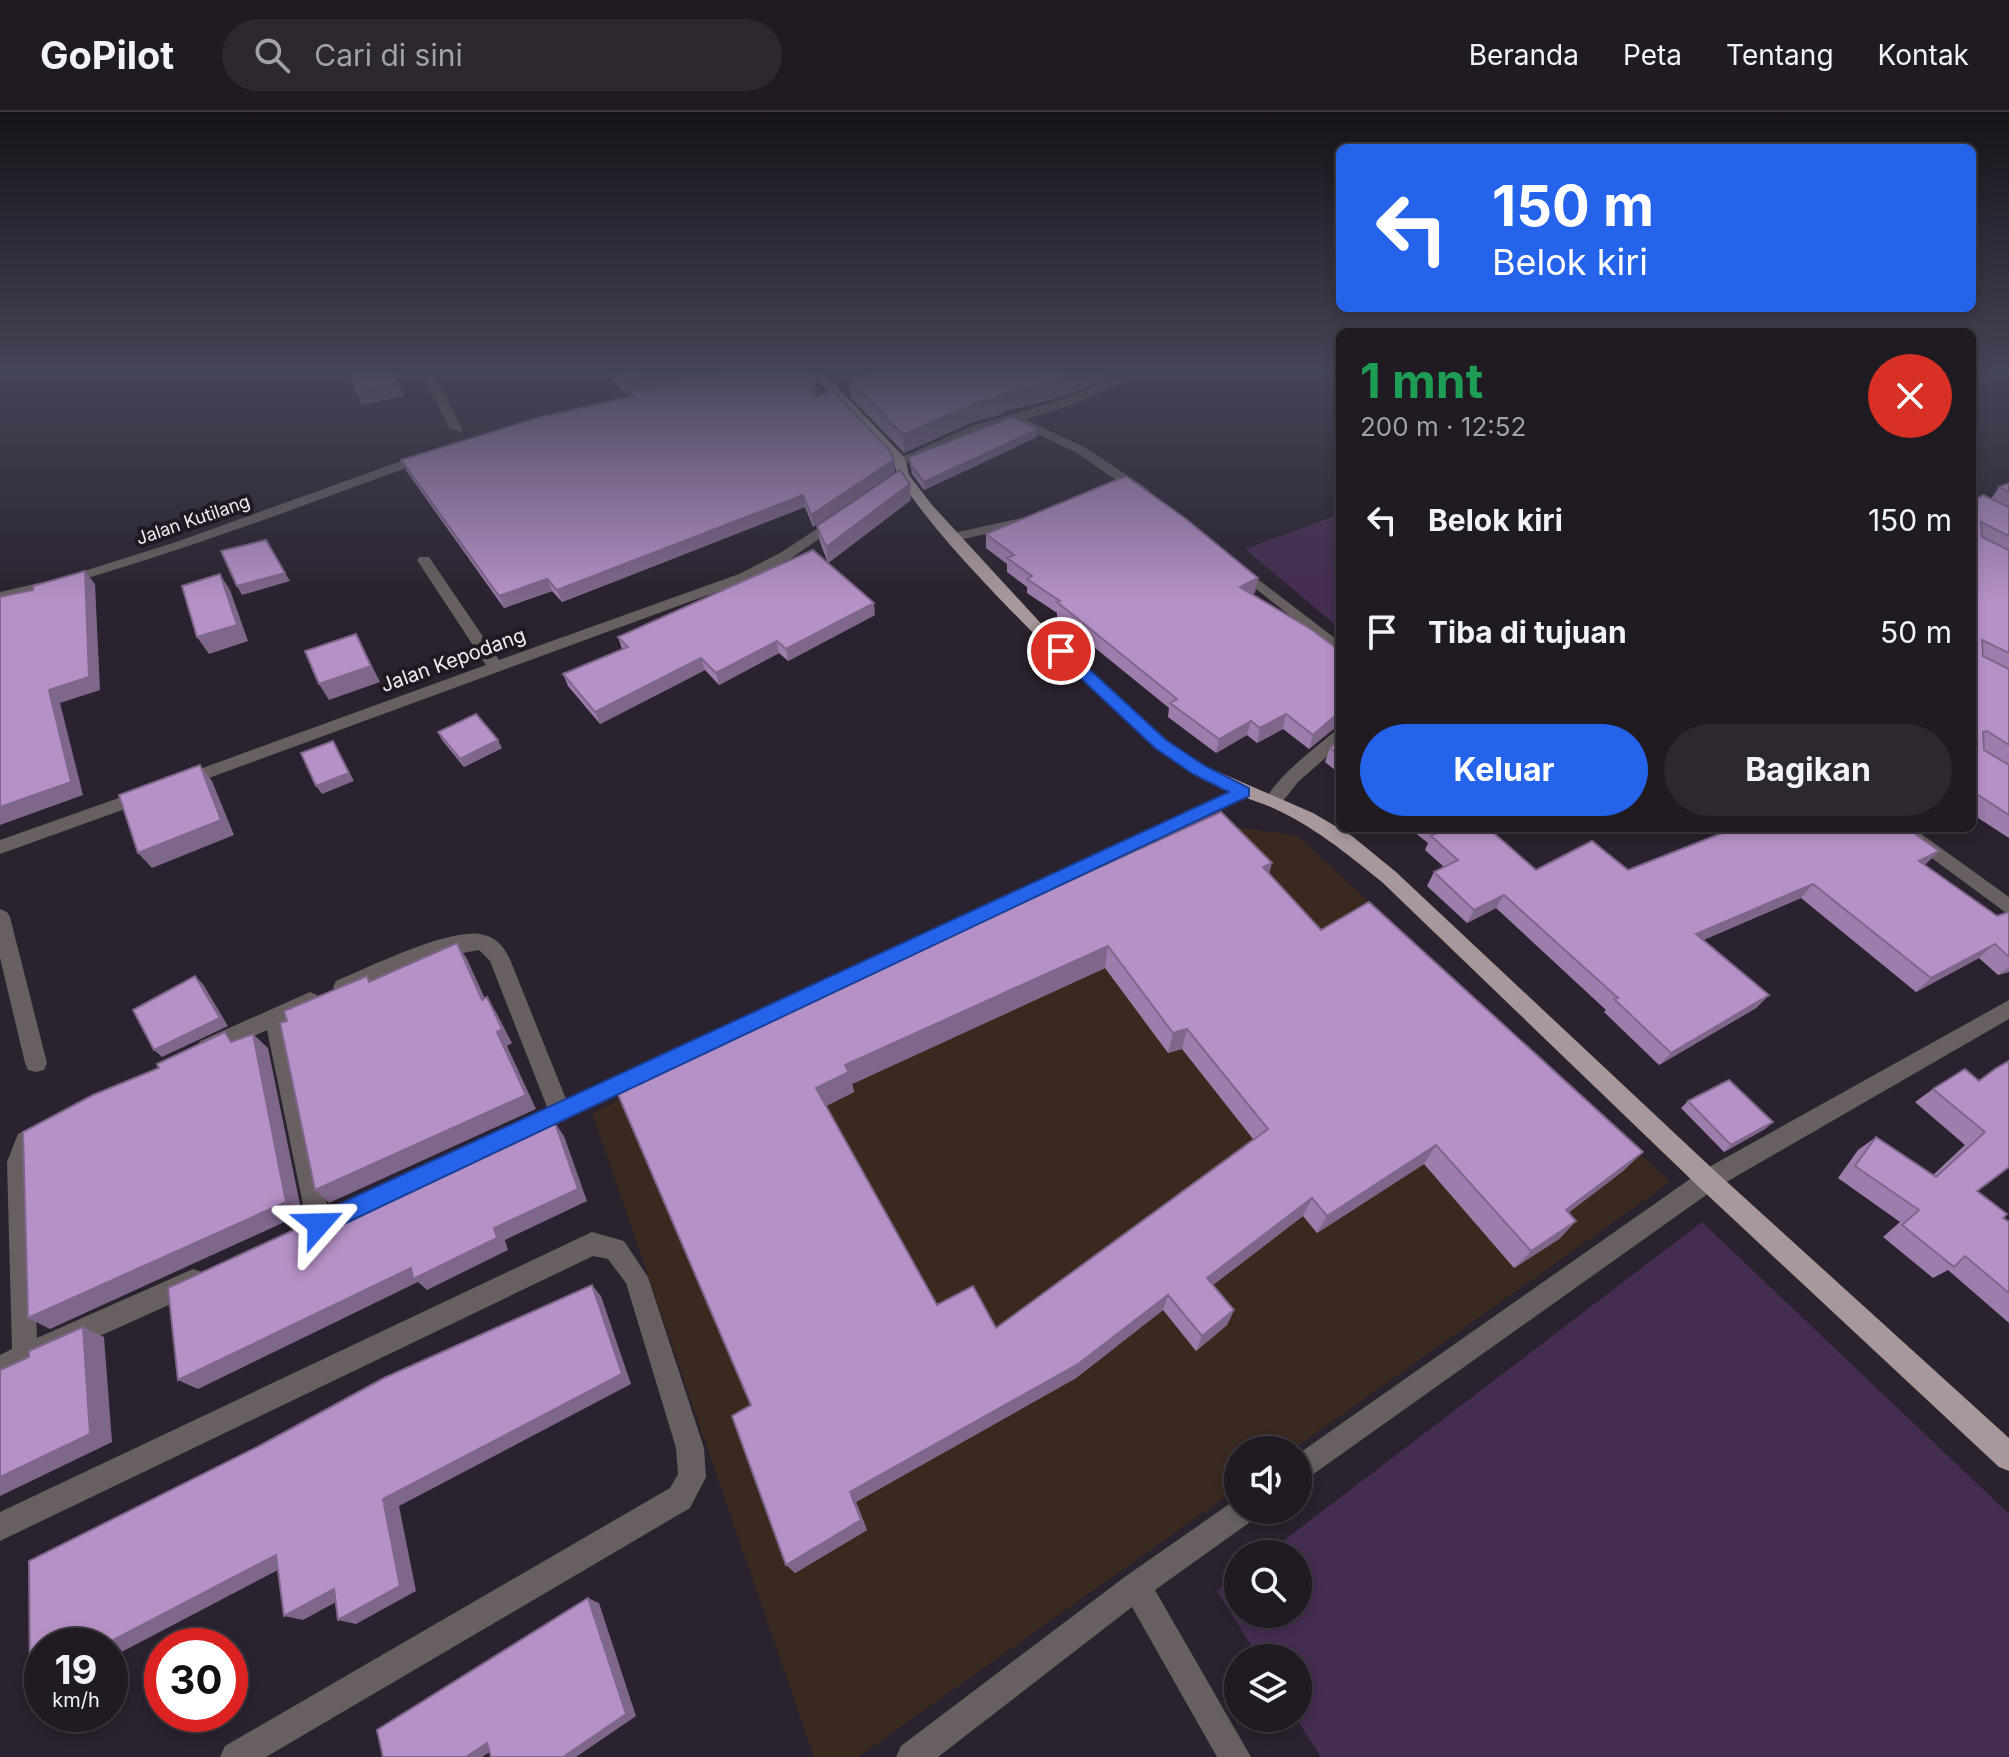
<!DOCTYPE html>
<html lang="id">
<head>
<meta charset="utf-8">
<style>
	:root { --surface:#201a22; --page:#2d272f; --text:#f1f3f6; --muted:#a2a1a5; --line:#3d3840; --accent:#2563eb }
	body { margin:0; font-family:Inter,sans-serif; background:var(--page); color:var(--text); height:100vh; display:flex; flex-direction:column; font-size:30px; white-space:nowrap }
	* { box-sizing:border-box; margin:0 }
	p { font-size:26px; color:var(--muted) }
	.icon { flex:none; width:44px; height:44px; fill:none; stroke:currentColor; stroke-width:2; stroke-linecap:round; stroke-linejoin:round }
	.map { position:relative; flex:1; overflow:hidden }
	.panel { position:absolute; left:1336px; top:216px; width:640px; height:504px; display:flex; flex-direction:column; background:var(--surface); border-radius:12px; box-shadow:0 4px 12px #0003,0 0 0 2px var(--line) }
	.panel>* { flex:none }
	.hud { position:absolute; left:1336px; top:32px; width:640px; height:168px; border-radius:12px; box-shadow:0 4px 12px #0003,0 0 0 2px var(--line); background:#2563eb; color:#fff; overflow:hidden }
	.buttons { position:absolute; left:1224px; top:1324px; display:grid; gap:16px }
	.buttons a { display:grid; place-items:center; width:88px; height:88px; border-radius:50%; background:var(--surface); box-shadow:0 4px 12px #0003,0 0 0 2px var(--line); font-size:40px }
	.speed { position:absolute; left:24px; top:1516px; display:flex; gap:16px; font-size:40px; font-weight:700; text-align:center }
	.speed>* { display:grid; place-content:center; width:104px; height:104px; border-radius:50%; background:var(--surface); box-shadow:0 4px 12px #0003,0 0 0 2px var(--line); line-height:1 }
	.speed small { font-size:20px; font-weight:400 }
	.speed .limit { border:12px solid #d22; background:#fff; color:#111 }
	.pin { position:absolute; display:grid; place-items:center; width:68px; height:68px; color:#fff; margin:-34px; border:4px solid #fff; border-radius:50%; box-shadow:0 2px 8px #0007 }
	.me { position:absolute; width:88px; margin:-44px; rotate:65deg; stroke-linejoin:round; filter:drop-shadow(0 0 6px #0008) }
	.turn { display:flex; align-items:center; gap:28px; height:168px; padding:0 24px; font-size:36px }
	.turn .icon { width:104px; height:104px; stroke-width:2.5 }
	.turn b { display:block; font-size:56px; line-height:68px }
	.round { display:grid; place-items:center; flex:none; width:84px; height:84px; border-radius:42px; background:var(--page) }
	.head { display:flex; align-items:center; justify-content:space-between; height:136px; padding:0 24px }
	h1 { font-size:48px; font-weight:700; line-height:60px; color:#1e9e55 }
	.cta { display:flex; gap:16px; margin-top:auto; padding:16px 24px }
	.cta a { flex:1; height:92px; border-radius:48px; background:var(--accent); color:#fff; font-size:32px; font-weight:700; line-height:92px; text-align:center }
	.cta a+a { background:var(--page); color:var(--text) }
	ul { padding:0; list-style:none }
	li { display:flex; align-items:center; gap:24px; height:112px; padding:0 24px }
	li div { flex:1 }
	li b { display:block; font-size:30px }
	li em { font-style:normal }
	header { display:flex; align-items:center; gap:48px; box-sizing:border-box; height:112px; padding:0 40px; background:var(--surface); border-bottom:2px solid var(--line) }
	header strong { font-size:38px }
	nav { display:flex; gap:44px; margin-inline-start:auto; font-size:28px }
	.search { width:560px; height:72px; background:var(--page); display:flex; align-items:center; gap:20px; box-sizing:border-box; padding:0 28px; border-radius:44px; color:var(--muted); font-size:30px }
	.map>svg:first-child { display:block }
	.education { fill:#39291e }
	.green { fill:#452c51 }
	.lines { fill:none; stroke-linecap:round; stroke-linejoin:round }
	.minor { fill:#675f60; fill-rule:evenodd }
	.major { fill:#a9989b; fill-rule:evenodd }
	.wall { fill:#9d7dab; fill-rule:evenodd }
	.shaded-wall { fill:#7f668b }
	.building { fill:#b691c7; stroke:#7f668b; stroke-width:2; fill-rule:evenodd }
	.route { fill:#2563eb; stroke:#184099; stroke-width:2 }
	.labels { text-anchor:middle; stroke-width:8; stroke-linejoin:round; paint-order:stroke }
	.far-street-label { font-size:18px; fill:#f0ebf3; stroke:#201924 }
	.street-label { font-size:20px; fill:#f0ebf3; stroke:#201924 }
</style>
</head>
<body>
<header>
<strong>GoPilot</strong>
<div class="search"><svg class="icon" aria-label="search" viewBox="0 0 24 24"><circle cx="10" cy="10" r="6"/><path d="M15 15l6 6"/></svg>Cari di sini</div>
<nav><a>Beranda</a><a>Peta</a><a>Tentang</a><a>Kontak</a></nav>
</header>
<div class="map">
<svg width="2009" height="1645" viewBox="0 0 2009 1645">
	<rect width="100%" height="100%" fill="#2a222e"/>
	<!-- education -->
	<path class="education" d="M1203,710L1298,724L1670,1070L1292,1338H1238V1376L858,1645H814L592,1001Z"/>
	<!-- green -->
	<path class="green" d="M1340,402V517L1245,437Z
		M1702,1110L2009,1402V1645H1321L1296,1606L1298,1546H1259L1217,1479L1238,1463V1502H1298V1442H1266Z"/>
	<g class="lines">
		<!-- minor -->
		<path class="minor" d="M420,258H432L462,317L461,320L450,317Z
			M1137,258H1154L1066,295L1025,307L1086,336L1149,378V384H1139L1077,341L1012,310L984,319L905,352L893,349L974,313L1058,289Z
			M2002,258H2009V264L1972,274V266Z
			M429,339L436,343L434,346C290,398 148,453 0,490V480L65,465L176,430Z
			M840,402L847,406L845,409L790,447L749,468L187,674L181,676L172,670L175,666L486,553L417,448L419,445H429L499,548L739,462L780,441Z
			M1026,405L1031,406V412L954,429L947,425L949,422Z
			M1238,452L1340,530V543L1233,459L1231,456Z
			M1340,618V633L1298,670L1279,694H1267L1264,689C1281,661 1309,641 1334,620Z
			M1244,674L1253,680L1250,684L517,1030L509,1027L506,1020L509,1013L547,995L490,849L479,838L436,846L343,883L336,881L333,875L336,869C369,855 447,817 480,822C494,824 503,833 509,845L566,987Z
			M147,676L156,682L153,687L0,742V728Z
			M1891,716H1913L2009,785V803Z
			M0,797L7,800L10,805L47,951L44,958L36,960L28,958L25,951L0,846Z
			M310,880L317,883L320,889L317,895L287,909L331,1112L328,1120L319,1123L310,1120L307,1112L267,918L208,945L200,943L197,936L200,929Z
			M2009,888V907L1716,1076L1298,1373V1342L1700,1060Z
			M40,1010L48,1013L51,1020C45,1034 37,1032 31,1050L37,1226L193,1157L202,1160L205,1169L202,1178L0,1269V1243L12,1237L7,1050L18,1022Z
			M592,1120L624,1129L648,1165L704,1336L706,1365L690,1396L266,1645H220L225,1634L670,1376L678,1362L676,1336L626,1171L608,1147L593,1144L0,1429V1400Z
			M1238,1386V1398H1257L1253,1408L1155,1478L1251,1645H1217L1132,1495L938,1645H896L901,1634L1126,1464Z"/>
		<!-- major -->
		<path class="major" d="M808,258H821L905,346L909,363L932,393L1047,518L1167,628L1205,654L1313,701L1352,724L1396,760L1716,1060L2009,1326V1359L1999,1355L1700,1076L1382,770C1346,741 1310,711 1266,693C1241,684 1217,676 1194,663C1141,632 900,401 894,350Z"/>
	</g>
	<!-- wall -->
	<path class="wall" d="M605,258H730L624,281Z
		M815,260L816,271V285L894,348L895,360L813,415L805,395L562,490L552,479L504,496L407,360L401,348L631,284L630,280Z
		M1105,265V267L1064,284L1003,300V302L973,310L904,341L851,286L850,268Z
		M1038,317L1037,325L924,378L912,362L909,345Z
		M2009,371V726L1972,702V389L1991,387L1999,375Z
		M911,388L828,451L820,430L817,414Z
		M986,422L1255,481L1252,482L1332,618L1309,637L1283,617L1257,631L1247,623L1216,641L1168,605L1169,596L1057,505V501L1027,481V475L1007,460V452L986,436Z
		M875,503L788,549L779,541L719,573L705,558L600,612L568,574L563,562L622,537L618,525Z
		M438,620L502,636L464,655L442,628Z
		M1340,627V662L1325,650L1330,636Z
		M1409,716H1488L1536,758H1628L1925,753L1997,804L2009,800V860L1998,863L1979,846L1916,880L1801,786L1703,828L1769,883L1756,896L1659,953L1604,900L1606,898L1496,796L1467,811L1427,774L1434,760L1444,755L1425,738L1428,731Z
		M1269,762L1321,818L1643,1040L1623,1059L1568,1101L1576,1109L1559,1127L1514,1156L1424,1052L1317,1121L1303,1104L1213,1173L1234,1198L1227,1213L1196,1239L1163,1198L1076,1266L856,1390L867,1418L795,1461L751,1293L617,980L864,866L862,856ZM1105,856L1168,941L1182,937L1253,1027L996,1216L937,1193L826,994L854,980L852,972Z
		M1995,957L1977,1079L2009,1110V1211L1948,1158L1933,1166L1883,1125L1900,1110L1838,1066L1858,1038L1876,1025L1933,1063L1965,1033L1915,990L1933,977L1979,968Z
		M1688,989L1773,1010L1765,1017L1724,1040L1681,996Z"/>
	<!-- shaded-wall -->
	<path class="shaded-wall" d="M393,258H399L402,265L397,266L404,284L362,293L356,280Z
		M673,258H730L624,281L621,269Z
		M1084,258H1128L1105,265V267L1064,284L1003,300V302L973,310L904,341L903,323L972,292L1001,283Z
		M815,260L816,271L815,297L813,285Z
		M1038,317L1037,325L924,378V370Z
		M894,348L895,360L813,415L811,403Z
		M910,372L911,388L828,451L826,435Z
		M803,383L805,395L562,490L557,478Z
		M85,459L95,472L100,578L60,591L83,683L0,713V695L49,578Z
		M285,461L290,469L242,483L237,474Z
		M220,462L230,478L248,529L209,542L197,525Z
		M1258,466L1255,481L1238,489L1240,475Z
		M547,467L552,479L504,496L499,484Z
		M874,491L875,503L788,549L786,537Z
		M356,522L380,570L329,588L319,572Z
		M777,529L779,541L719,573L716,561Z
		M701,546L705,558L600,612L595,600Z
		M1286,602L1283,617L1257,631L1260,616Z
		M1336,603H1340V616L1332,618L1309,637L1313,623Z
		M1251,609L1247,623L1216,641L1219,627Z
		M498,628L502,636L464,655L460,647Z
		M333,629L354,669L322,682L316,674Z
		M200,653L212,669L234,723L152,756L138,741Z
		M1939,739L1925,753L1919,749Z
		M1272,751L1266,774L1263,755Z
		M1813,772L1801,786L1685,836L1696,822Z
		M1504,783L1496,796L1467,811L1474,798Z
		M457,831L467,847L492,902L482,888Z
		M1995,832L1979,846L1916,880L1931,866Z
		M1108,834L1105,856L852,972L854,980L822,996L816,976L845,953Z
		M2009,855V860L1998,863Z
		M195,864L203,872L228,914L162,945L154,938Z
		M1769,883L1756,896L1659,953L1671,941Z
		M487,885L496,900L512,931L507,934L536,997L329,1091L315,1078L497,920Z
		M1187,917L1182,937L1168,941L1173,921Z
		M253,922L268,936L302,1102L50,1217L28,1206Z
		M1773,1010L1765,1017L1724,1040L1731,1033Z
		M555,1011L564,1024L587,1089L505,1128L508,1138L427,1178L418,1170L198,1277L178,1268L494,1116Z
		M1436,1033L1424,1052L1317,1121L1327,1104Z
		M1643,1040L1623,1059L1548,1116L1566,1098Z
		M1312,1086L1303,1104L1201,1182L1207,1166Z
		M1576,1109L1559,1127L1514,1156L1531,1139Z
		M592,1173L601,1184L631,1272L399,1394L416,1479L356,1512L338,1508L383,1387Z
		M1168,1183L1163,1198L1076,1266L856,1390L867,1418L795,1461L786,1453L850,1380Z
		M1234,1198L1227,1213L1196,1239L1202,1224Z
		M83,1215L104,1225L112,1330L0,1384V1365Z
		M276,1443L295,1449L110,1546V1534H102Z
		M334,1477L351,1482L303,1508L284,1504Z
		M588,1486L599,1491L636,1604L576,1645H563Z
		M42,1565V1573L30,1571Z
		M487,1631L502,1632L482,1645H466Z"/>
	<!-- building -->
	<path class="building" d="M349,258H393L398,271L356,280Z
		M612,258H673L621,269Z
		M730,258H814L815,260L813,285L833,279L890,339L894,348L811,403L803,383L557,478L547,467L499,484L401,348L537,306L633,284L630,280Z
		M882,258H1084L1064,266L1001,283L1003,284L972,292L903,323L850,268Z
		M1012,305L1038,317L924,370L911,354L909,345Z
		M900,358L910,372L826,435L817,414Z
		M1126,364L1186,407L1258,466L1240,475L1312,518L1340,539V603H1336L1313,623L1286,602L1260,616L1251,609L1219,627L1170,591L1177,587L1057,490L1060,489L1027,467L1032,464L1007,446L1014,443L986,422Z
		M2009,371V380L1999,375Z
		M1983,383L2009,395V424L1981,410L1982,425L2009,438V541L1982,528L1983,544L2009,557V633L1987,619L1983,620L1984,638L2009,653V703L1972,679V389Z
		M266,428L285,461L237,474L221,439Z
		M813,438L874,491L786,537L777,529L716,561L701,546L595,600L563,562L628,535L618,525Z
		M85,459L89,565L49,578L71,670L0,695V485L33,478V474Z
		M220,462L237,513L197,525L182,474Z
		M356,522L371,554L319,572L305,539Z
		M476,602L498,628L460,647L438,620Z
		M1340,627V644L1330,636Z
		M333,629L349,661L316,674L301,641Z
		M200,653L221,708L138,741L119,683Z
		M1221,700L1272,751L1263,755L1321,818L1369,790L1643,1040L1566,1098L1576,1109L1531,1139L1436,1033L1327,1104L1312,1086L1207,1166L1234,1198L1202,1224L1168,1183L1078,1252L850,1380L861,1408L786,1453L732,1304L751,1293L617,980L867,864L862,856L1029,787ZM1108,834L1173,921L1187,917L1268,1017L996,1216L973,1174L937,1193L816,976L849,960L845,953Z
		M1433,716H1488L1536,758L1592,729L1628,758L1735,716H1907L1939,739L1919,749L1997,804L2009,800V845L1995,832L1931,866L1813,772L1696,822L1769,883L1671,941L1614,887L1618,886L1504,783L1474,798L1434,760L1458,748L1431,724L1439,720Z
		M457,831L482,888L487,885L502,917L497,920L526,983L315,1078L280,911L287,909L284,899L367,864L369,870Z
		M195,864L220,906L154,938L133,898Z
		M225,920L231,930L253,922L286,1090L28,1206L23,1020L93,983L159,956L157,952Z
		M2009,949V1055L1977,1079L2007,1102L2003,1106L2009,1110V1181L1965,1144L1954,1155L1902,1113L1919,1098L1855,1054L1876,1025L1936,1065L1985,1020L1933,977L1965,957L1979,969L1995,957Z
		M1729,968L1773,1010L1731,1033L1688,989Z
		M537,1006L542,1017L555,1011L578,1077L494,1116L497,1126L413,1167L411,1156L178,1268L168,1176Z
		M592,1173L622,1262L383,1387L400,1474L338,1508L334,1477L284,1504L276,1443L102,1534H42V1565L30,1571L29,1449L261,1333L384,1266Z
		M83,1215L90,1322L0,1365V1258L29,1245V1239Z
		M588,1486L626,1602L563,1645H491L487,1631L466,1645H383L377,1618Z"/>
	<!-- sky -->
	<linearGradient id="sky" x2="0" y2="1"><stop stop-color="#171319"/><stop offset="0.53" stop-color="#444457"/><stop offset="1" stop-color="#444457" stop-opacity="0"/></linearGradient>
	<rect width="2009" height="489" fill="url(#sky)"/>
	<!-- route -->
	<path class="route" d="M1061,535L1066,536L1166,628L1205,654L1249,676V684L327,1120L319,1123L311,1120L308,1112L311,1105L1229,680L1193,662L1155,636L1056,543L1054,539Z"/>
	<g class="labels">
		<!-- far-street labels -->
		<g class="far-street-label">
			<text transform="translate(193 408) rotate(-19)" y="6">Jalan Kutilang</text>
		</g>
		<!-- street labels -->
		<g class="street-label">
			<text transform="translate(453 548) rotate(-20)" y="7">Jalan Kepodang</text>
		</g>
	</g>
</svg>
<div class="buttons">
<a><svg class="icon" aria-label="sound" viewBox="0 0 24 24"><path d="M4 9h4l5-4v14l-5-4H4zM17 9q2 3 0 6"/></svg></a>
<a><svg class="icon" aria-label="search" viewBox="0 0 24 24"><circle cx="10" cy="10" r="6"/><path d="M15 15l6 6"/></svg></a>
<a><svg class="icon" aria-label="layers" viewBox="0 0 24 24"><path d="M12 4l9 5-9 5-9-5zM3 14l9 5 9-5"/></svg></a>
</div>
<div class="speed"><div>19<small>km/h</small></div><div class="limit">30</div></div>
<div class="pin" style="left:1061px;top:539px;background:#d93025"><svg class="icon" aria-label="arrive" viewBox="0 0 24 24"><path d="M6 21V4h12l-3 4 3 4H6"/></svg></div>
<svg class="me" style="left:319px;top:1112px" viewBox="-20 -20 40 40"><path d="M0-17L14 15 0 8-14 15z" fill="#2563eb" stroke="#fff" stroke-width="4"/></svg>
<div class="hud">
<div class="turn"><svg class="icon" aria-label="left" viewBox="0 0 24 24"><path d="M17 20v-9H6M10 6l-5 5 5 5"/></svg><div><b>150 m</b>Belok kiri</div></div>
</div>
<section class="panel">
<div class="head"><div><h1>1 mnt</h1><p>200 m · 12:52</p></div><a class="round" style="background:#d93025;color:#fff"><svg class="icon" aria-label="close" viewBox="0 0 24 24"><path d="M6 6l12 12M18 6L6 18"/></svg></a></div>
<ul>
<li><svg class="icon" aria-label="left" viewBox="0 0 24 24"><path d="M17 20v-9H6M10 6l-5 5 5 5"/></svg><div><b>Belok kiri</b></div><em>150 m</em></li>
<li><svg class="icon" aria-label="arrive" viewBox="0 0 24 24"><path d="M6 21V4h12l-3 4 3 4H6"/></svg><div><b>Tiba di tujuan</b></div><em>50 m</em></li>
</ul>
<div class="cta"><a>Keluar</a><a>Bagikan</a></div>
</section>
</div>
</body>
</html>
